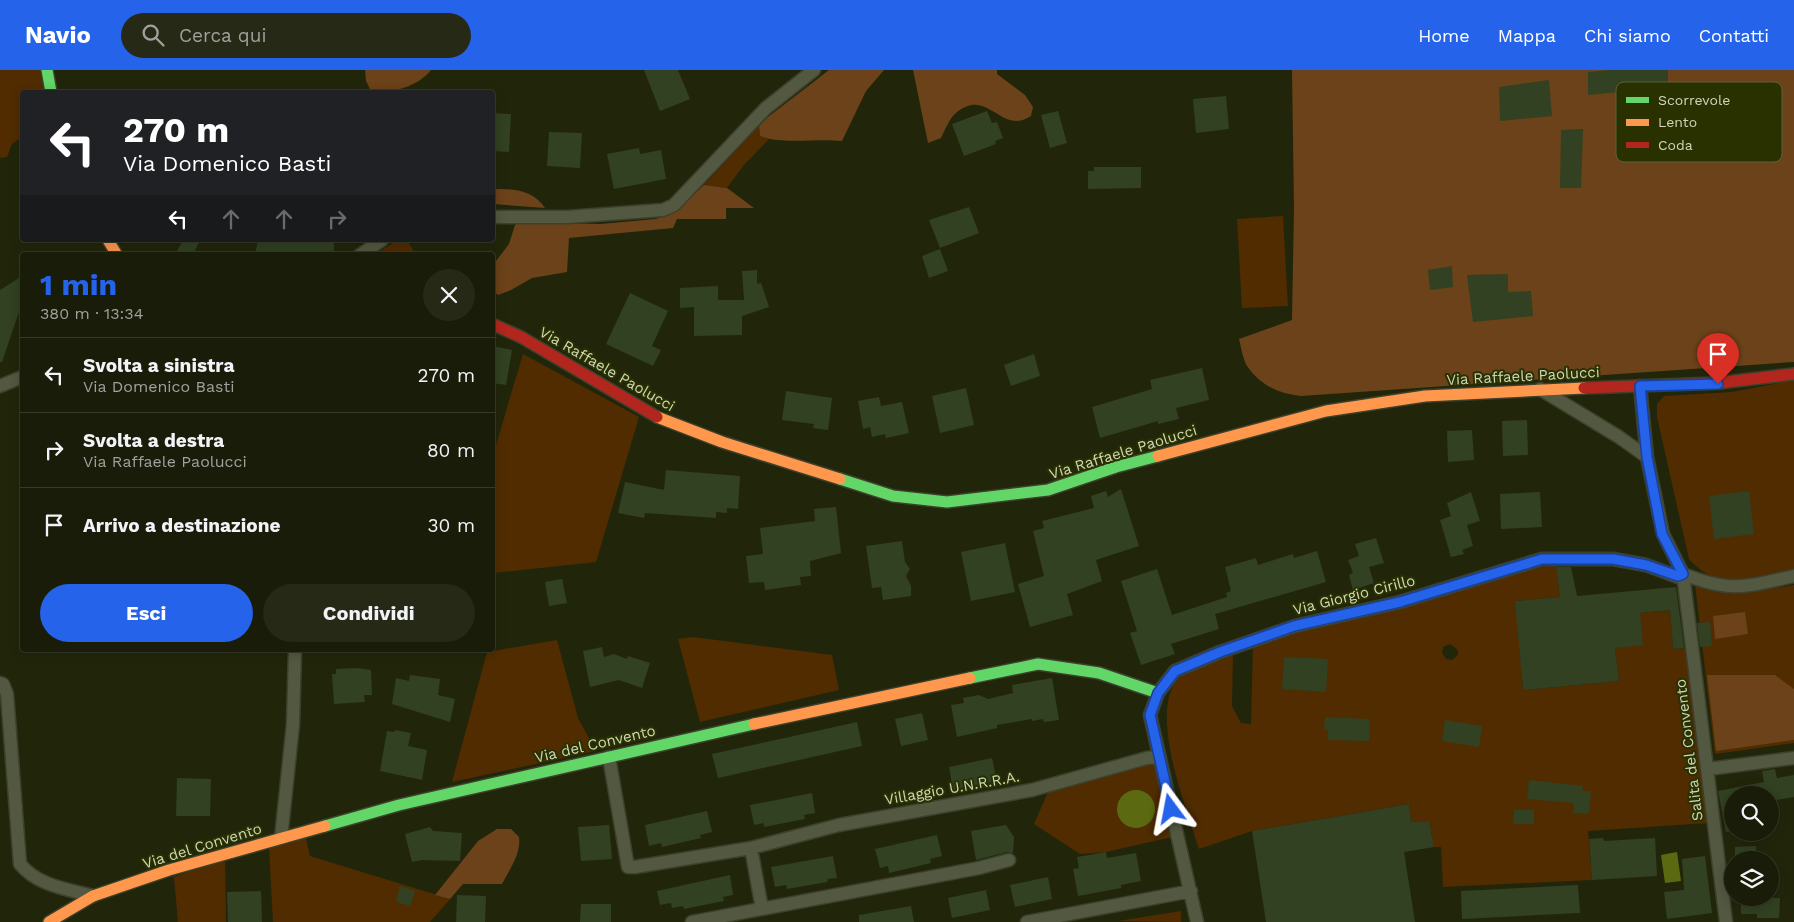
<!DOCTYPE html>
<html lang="it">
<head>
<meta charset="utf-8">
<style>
	:root { --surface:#191c08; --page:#262916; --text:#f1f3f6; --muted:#9fa19c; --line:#373a29; --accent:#2563eb }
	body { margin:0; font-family:"Work Sans",sans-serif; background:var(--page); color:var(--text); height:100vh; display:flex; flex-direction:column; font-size:19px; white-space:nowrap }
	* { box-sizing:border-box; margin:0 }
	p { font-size:16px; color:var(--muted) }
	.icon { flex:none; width:28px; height:28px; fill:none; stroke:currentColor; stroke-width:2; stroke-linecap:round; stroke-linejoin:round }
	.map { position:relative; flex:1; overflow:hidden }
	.side { position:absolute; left:20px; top:182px; width:475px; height:400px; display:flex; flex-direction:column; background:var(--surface); border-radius:5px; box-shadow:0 2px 12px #0003,0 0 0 1px var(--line) }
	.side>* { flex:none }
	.top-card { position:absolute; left:20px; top:20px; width:475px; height:152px; border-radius:5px; box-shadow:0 2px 12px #0003,0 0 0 1px var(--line); background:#202124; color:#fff; overflow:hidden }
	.tools { position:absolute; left:1724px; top:716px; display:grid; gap:10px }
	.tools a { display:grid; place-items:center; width:55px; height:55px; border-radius:50%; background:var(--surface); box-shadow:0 2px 12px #0003,0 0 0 1px var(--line); font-size:25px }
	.pin { position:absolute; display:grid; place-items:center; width:42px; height:42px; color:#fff; margin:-51px -21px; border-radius:50% 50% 50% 0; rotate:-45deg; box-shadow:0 0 5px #0007 }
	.pin .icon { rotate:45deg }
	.me { position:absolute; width:55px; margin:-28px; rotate:347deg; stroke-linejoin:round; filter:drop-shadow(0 0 4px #0008) }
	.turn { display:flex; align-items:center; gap:18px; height:105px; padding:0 20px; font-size:22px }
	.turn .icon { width:65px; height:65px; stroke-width:2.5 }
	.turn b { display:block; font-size:35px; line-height:42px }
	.lanes { display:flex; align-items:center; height:48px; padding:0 20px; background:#0003; justify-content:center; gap:25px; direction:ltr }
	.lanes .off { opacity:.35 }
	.round { display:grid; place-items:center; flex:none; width:52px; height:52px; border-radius:26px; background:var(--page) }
	.summary { display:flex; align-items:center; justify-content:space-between; height:85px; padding:0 20px }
	h1 { font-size:30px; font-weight:700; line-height:38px; color:var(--accent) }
	.primary-button { display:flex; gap:10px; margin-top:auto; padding:10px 20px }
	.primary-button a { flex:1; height:58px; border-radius:30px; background:var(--accent); color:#fff; font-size:20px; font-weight:700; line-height:58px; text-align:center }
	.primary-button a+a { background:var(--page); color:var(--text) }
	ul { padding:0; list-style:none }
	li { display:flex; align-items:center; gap:15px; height:75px; padding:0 20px; border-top:1px solid var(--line) }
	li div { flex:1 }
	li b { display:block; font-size:19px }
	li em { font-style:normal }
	header { display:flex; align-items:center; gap:30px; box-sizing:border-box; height:70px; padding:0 25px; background:var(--accent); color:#fff }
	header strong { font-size:24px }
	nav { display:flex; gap:28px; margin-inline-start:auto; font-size:18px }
	.search { width:350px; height:45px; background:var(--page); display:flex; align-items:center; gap:12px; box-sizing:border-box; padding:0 18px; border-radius:28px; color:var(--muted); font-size:19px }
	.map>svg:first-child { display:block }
	.green { fill:#512c01; fill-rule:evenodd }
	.forest { fill:#6b4219 }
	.water { fill:#5b6a11 }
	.building { fill:#314121 }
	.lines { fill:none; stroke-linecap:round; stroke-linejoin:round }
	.street-casing { stroke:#3c402c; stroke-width:15 }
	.fast-casing { stroke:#3c402c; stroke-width:14 }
	.slow-casing { stroke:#3c402c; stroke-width:14 }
	.jam-casing { stroke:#3c402c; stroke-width:14 }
	.street { stroke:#535841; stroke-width:12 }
	.fast { stroke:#63d668; stroke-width:11 }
	.slow { stroke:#ff974d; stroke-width:11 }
	.jam { stroke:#b3261e; stroke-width:11 }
	.route-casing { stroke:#184099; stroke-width:12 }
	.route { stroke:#2563eb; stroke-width:9 }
	.labels { text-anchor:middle; stroke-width:4; stroke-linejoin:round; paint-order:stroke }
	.street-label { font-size:15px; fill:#cfd7b8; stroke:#293100 }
	.key { fill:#293100; stroke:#5b6337; stroke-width:1 }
	.key-label { font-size:14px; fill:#cfd7b8 }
</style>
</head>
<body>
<header>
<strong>Navio</strong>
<div class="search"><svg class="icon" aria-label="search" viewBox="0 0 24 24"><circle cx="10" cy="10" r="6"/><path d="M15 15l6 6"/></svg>Cerca qui</div>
<nav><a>Home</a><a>Mappa</a><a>Chi siamo</a><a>Contatti</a></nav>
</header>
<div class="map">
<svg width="1794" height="852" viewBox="0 0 1794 852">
	<rect width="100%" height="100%" fill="#21260b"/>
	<!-- green -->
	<path class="green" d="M0,0H40L45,22H22V67L12,74L7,87L0,88Z
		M759,56L760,66L769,69L743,96L727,118L704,115Z
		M1283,146L1288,236L1242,238L1237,149Z
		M397,170H407L416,185H375Z
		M523,284L639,347L596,492L493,503V385Z
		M1794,310V503C1753,510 1721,524 1689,489L1657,347V334L1664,326L1732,322Z
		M1556,494L1560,527L1516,531L1523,620L1619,611L1615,578L1640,543L1670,540L1673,579L1687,578L1708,753L1588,761L1592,810L1443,817L1441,777H1434L1429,751L1411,752L1409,734L1252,761L1199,779C1187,739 1147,642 1179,607C1193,593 1215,587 1233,580L1232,636L1241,653L1251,654L1253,574L1388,538L1462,514ZM1450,574L1458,580V585L1452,590L1446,589L1442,583L1443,577Z
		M1695,514C1730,526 1759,521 1794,515V673L1715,684Z
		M693,567L832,585L839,620L700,652L678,569Z
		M557,570L578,648L596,681L452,712L487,582Z
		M1156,691L1172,767L1106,782L1080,784L1034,754L1049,720Z
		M306,768L310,786L450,829L430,852H273L269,778Z
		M225,789L226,852H178L174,807Z
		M1181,841V852L1118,851Z"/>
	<!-- forest -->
	<path class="forest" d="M365,0H431C419,16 389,26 370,19L366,11Z
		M829,0H884L866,21L842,71C817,68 782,75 760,66L759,56L768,47Z
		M913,0H997V4L1025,25L1033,37L1031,46C1001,66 988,17 957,42C950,47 945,60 941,68L928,73Z
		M1292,0H1794V292L1301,326C1279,324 1260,315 1247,296C1243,289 1241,277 1239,269L1292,250L1294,138Z
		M704,115L727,118L754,138H726V149H677L673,158L569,168L567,202L532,208L511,220L498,225L493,221V195L509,174L515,155L520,152L600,154L656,149L673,142Z
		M492,119C513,119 532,119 545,138L493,134Z
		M1745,542L1748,564L1715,569L1713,546Z
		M1707,605H1775L1794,619V670L1716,681Z
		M497,759H511L519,767C521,785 510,798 502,814H463L450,829L435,825L478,771Z"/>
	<!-- water -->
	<path class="water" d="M1117 739a19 19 0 1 1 38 0a19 19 0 1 1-38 0Z
		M1677,782L1681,811L1665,813L1661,785Z"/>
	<!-- building -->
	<path class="building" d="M644,0H678L690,29L660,41Z
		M1611,0H1668V17L1588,25V2Z
		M1549,10L1552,46L1500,51L1499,17Z
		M1226,26L1229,59L1196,63L1193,29Z
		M987,41L992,53L997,52L1003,68L995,71L996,74L964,86L952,54Z
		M1058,41L1067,73L1050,78L1041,45Z
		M492,43L511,44L509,82L492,81Z
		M1583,59L1581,118H1560L1561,60Z
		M549,62L582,63L580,98L547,96Z
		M639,78L640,84L661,80L666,109L614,119L607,84Z
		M1094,97H1141V118L1088,119V101H1094Z
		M969,137L979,163L940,178L929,150Z
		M183,170H200L193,185H175Z
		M258,170H334V185H255Z
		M940,179L948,201L929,208L922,186Z
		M1452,196L1453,217L1430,220L1428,200Z
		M757,200V214L761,213L769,237L742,246V265L694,266V237L680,238V218L718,216V230H744L742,201Z
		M1508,204V222L1531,221L1533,246L1473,252L1467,205Z
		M22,206V233L2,292H0V220Z
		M630,223L668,241L652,276L661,280L653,296L606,274Z
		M492,276L512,280L506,315L492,313Z
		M1034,284L1040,306L1011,316L1004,295Z
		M1202,298L1209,330L1176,338L1179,349L1158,354V351L1100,368L1092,337L1152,319L1150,310Z
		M966,318L974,355L940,363L932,326Z
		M786,321L832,328L828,360L813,358L814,354L782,350Z
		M879,327L881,336L902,332L909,363L886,368L885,364L872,367L870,357L863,359L858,331Z
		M1527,350L1528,385L1503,386L1502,351Z
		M1472,360L1474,390L1448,392L1447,361Z
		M666,400L740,406L738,439L727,438V443L716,442V448L645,443L644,448L618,443L625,412L664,420Z
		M1121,419L1139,476L1096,490L1102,511L1067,524L1073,545L1030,557L1018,514L1044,506L1033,461L1044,458L1042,451L1094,438L1091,426L1106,421L1108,427Z
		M1749,421L1754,464L1714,469L1709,426Z
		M1471,422L1480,451L1467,455L1473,476L1462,480L1464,484L1451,487L1440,450L1451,446L1447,433Z
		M1540,422L1542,457L1501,459L1500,424Z
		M836,437L841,483L810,491L811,506L800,507L801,515L765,520L764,512L749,513L746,486L763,484L760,458L815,451L814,439Z
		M1376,468L1384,493L1369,497L1374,513L1353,520L1349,505L1353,503L1348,490L1359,486L1355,474Z
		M902,471L905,492L910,499L906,506L911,516V526L883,530L881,517L872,518L866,476Z
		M1005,473L1015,522L971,531L961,482Z
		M1317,481L1326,512L1215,544L1219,559L1171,574L1175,584L1141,595L1130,563L1137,561L1121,511L1157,499L1172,545L1227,527L1226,523L1231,521L1225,497L1256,488L1258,495L1293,484L1294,488Z
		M1556,497H1571L1577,526L1676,517L1684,578L1673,579L1670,540L1640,543L1643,575L1615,578L1619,611L1523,620L1515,531L1560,527Z
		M562,509L567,533L549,536L545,512Z
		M1710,552L1712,576L1700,577L1697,553Z
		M602,577L604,587L614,584L627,589L628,586L650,593L642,618L619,610L590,617L583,581Z
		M1284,587L1328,589L1326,622L1282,619Z
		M358,598L371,600L372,625H364L365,632L334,634L332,604H336V599Z
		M410,605L440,609L438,625L455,629L450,652L392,634L396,608L409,611Z
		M1052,608L1059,650L1044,652L1043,649L1032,651V649L997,655V658L957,667L951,635L964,633L963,628L979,625L988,629L1013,623L1012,615Z
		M922,643L928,670L901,676L895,649Z
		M1325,647L1370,649L1369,671L1328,670V660H1324Z
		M1445,650L1482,656L1479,677L1442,671Z
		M857,652L862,676L718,708L712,684Z
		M395,660L411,663L408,676L427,680L422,710L380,701L387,661L395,662Z
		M992,688L997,711L953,720L949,697Z
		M1775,699L1777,708L1794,705V727L1770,731V725L1732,724V761L1726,762L1718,721L1764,712L1762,701Z
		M177,708L211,709L210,746H176Z
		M1529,710L1583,716L1582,721H1591L1589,744L1573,743L1574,733L1527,729Z
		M812,723L815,743L804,745L805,749L764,757V753L754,755L750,735Z
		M1409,734L1411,752L1429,751L1434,777L1404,782L1415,852H1266L1252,761Z
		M1514,740H1534V754H1513Z
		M707,741L712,762L700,765L701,768L662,777L661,773L649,776L645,755Z
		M609,755L612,789L581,791L578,757Z
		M1006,755L1014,767L1013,783L1007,782L976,790L971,761Z
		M430,757L433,761L462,763L460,791L422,790L412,792L405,764Z
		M937,765L942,786L930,789L931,793L889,803L888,796L880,798L875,779Z
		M1603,768L1604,771L1655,768L1657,806L1592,810L1589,769Z
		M1756,776V790H1735V777Z
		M1106,782L1107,788L1136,783L1141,811L1121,815V818L1078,826L1073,799L1079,798L1077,787Z
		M833,786L837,808L828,809L827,812L787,819L786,815L775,817L771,797Z
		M1705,786L1712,843L1667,849L1664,822L1684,820L1682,789Z
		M730,805L733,825L723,827L724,831L684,839L683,836L672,838L671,833L660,835L657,821Z
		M1048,807L1052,829L1015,837L1010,815Z
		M1578,815L1580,843L1462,849L1461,821Z
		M400,816L415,821L410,836L396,832Z
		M986,820L990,840L952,848L948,828Z
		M261,821L262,852H228L227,822Z
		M457,825L486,826L485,852H456Z
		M1741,828H1780L1779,848H1757V844H1741Z
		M581,834H611V852H580Z
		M911,836L914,852H859V845Z"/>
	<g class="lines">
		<defs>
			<path id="street" d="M492,147H567L663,140L674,135L766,38L814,0
				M360,185L382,170
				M0,316L22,307
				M1640,316L1647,387L1663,464L1683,504L1726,852
				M1540,319L1619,367L1647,387
				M1683,504C1731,523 1745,517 1794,506
				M0,613L3,614L7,624L20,794C38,816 67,819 93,826
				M609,687L628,797H635L751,778L839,755L1032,720L1147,688L1158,687
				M1708,699L1794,688
				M281,768L293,654L295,580
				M751,778L762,839
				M692,852L979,798L1009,790
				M1027,852L1191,821
				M1197,852L1150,645L1158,623L1175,601L1220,582L1295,556L1400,532L1542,489H1613L1646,495L1678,507L1683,504"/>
			<path id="fast" d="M47,0L51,22
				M840,409L893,426L947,432L1048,420L1116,397L1158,386
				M970,608L1038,594L1099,603L1158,623
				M325,756L399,735L754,654"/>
			<path id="slow" d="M108,170L117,185
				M657,347L722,372L840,409
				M1158,386L1326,341L1425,326L1584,318
				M754,654L970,608
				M49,852L93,826L169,800L325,756"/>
			<path id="jam" d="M492,254L521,267L657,347
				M1584,318L1718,313L1794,304"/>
		</defs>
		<!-- street casing -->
		<use href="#street" class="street-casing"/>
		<!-- fast casing -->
		<use href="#fast" class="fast-casing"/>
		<!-- slow casing -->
		<use href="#slow" class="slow-casing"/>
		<!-- jam casing -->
		<use href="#jam" class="jam-casing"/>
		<!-- street -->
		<use href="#street" class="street"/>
		<!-- fast -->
		<use href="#fast" class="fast"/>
		<!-- slow -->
		<use href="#slow" class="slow"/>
		<!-- jam -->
		<use href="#jam" class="jam"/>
	</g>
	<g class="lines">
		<defs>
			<path id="route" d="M1171,739L1150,645L1158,623L1175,601L1220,582L1294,556L1400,532L1542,489H1613L1646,495L1678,506L1683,504L1662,464L1647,387L1640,316L1718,314"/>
		</defs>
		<!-- route casing -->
		<use href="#route" class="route-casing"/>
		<!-- route -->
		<use href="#route" class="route"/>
	</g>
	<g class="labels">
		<!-- street labels -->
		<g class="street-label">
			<text transform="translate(607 299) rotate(30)" y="5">Via Raffaele Paolucci</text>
			<text transform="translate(1523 306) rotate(-3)" y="5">Via Raffaele Paolucci</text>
			<text transform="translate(1123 382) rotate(-17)" y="5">Via Raffaele Paolucci</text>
			<text transform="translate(1354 525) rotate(-14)" y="5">Via Giorgio Cirillo</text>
			<text transform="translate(595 674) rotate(-13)" y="5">Via del Convento</text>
			<text transform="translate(1689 680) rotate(-97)" y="5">Salita del Convento</text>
			<text transform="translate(952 718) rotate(-10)" y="5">Villaggio U.N.R.R.A.</text>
			<text transform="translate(202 776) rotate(-17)" y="5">Via del Convento</text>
		</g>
	</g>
	<!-- legend -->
	<rect x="1616" y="12" width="166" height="80" rx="8" class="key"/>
	<rect x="1626" y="27" width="23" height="6" fill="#63d668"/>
	<rect x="1626" y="49" width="23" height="7" fill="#ff974d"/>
	<rect x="1626" y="72" width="23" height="6" fill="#b3261e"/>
	<g class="key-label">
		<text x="1658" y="35">Scorrevole</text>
		<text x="1658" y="57">Lento</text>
		<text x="1658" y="80">Coda</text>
	</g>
</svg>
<div class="tools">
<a><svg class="icon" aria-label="search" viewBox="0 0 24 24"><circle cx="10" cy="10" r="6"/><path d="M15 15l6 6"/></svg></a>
<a><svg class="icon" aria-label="layers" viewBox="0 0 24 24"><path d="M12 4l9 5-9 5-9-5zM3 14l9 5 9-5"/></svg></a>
</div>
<div class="pin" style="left:1718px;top:314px;background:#d93025"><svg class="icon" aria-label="arrive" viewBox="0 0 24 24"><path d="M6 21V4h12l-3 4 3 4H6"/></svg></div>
<svg class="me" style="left:1171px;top:739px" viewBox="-20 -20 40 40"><path d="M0-17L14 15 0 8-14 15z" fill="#2563eb" stroke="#fff" stroke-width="4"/></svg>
<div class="top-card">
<div class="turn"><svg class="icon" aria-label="left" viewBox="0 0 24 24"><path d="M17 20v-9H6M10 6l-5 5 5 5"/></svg><div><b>270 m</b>Via Domenico Basti</div></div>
<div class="lanes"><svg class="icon" aria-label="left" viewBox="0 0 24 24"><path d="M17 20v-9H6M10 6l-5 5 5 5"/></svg><svg class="icon off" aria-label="ahead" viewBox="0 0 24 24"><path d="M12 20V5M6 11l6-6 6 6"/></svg><svg class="icon off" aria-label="ahead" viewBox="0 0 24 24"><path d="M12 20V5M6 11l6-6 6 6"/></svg><svg class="icon off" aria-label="right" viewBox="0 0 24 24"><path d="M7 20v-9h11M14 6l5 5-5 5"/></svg></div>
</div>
<section class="side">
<div class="summary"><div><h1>1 min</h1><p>380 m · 13:34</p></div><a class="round"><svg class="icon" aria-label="close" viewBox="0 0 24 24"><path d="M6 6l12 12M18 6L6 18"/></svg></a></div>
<ul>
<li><svg class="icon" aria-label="left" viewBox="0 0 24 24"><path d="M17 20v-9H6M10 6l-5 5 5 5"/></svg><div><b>Svolta a sinistra</b><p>Via Domenico Basti</p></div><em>270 m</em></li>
<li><svg class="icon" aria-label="right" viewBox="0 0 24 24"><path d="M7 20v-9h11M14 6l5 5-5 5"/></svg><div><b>Svolta a destra</b><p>Via Raffaele Paolucci</p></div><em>80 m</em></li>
<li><svg class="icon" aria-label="arrive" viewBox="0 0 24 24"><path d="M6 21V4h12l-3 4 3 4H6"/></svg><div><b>Arrivo a destinazione</b></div><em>30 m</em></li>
</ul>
<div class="primary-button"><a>Esci</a><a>Condividi</a></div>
</section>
</div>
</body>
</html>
